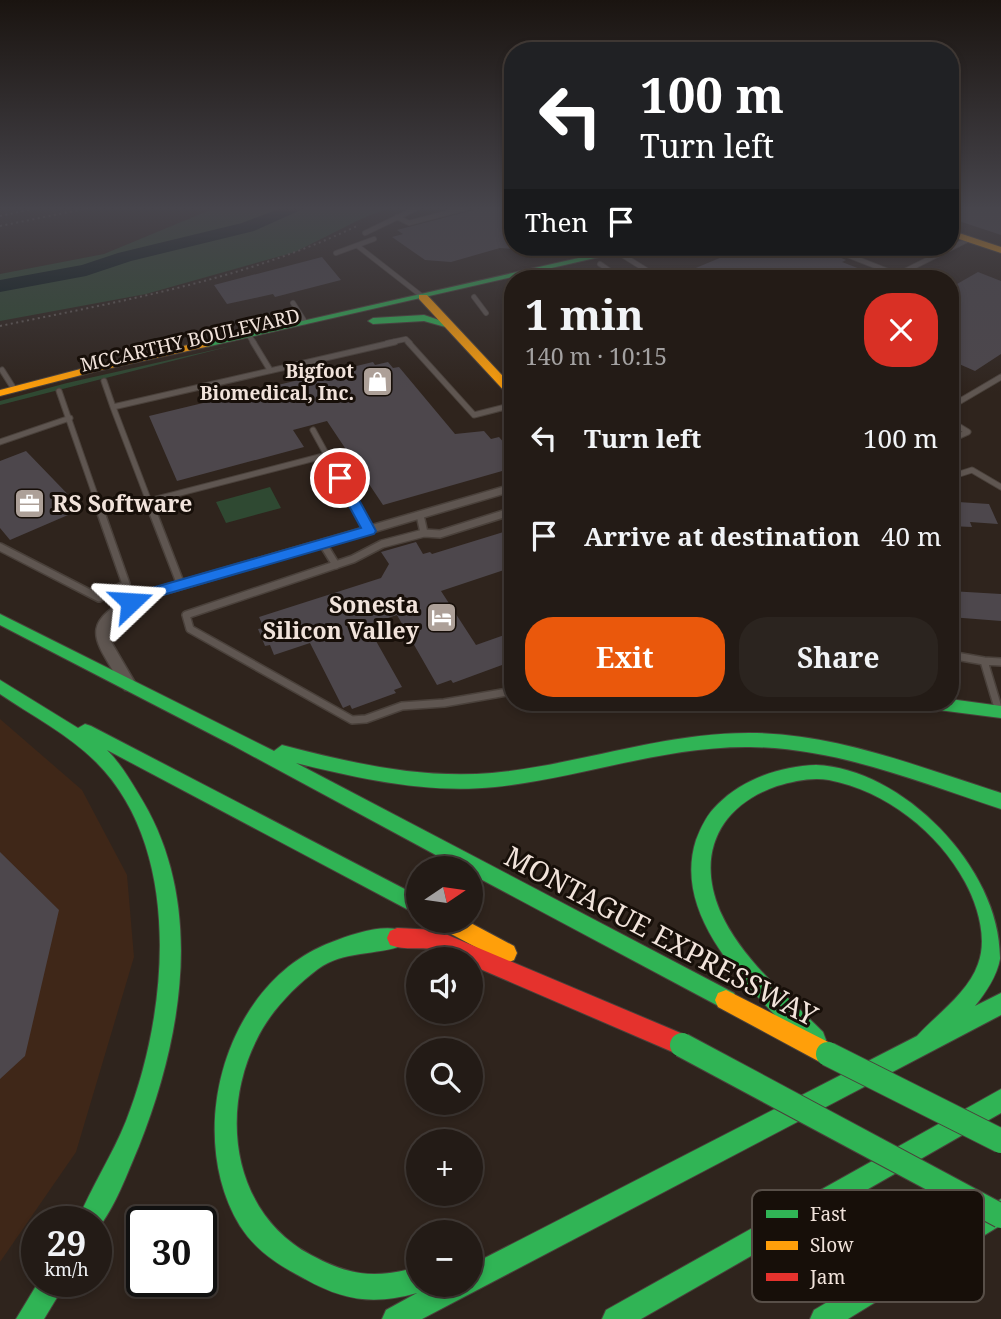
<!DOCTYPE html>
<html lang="en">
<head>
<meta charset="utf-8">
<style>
	:root { --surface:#231b16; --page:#2b241f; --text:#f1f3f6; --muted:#a3a1a1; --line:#403935; --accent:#ea580c }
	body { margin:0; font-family:"Noto Serif",serif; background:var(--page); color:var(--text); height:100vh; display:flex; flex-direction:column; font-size:26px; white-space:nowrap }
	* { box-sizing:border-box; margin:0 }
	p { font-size:23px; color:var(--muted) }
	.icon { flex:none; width:38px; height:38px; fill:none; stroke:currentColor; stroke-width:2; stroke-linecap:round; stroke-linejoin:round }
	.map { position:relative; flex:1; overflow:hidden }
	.drawer { position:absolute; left:504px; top:270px; width:455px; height:441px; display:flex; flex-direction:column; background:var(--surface); border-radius:28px; box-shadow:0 4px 10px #0003,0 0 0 2px var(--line) }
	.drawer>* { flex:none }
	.banner { position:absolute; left:504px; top:42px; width:455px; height:214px; border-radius:28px; box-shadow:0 4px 10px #0003,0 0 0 2px var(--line); background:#202124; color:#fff; overflow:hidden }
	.needle { width:46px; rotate:77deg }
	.controls { position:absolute; left:406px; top:856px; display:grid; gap:14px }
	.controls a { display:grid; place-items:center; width:77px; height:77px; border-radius:50%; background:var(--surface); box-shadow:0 4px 10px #0003,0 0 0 2px var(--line); font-size:35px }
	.speed { position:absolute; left:21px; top:1206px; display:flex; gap:14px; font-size:35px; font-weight:700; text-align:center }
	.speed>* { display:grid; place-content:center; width:91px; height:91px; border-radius:50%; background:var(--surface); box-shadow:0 4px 10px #0003,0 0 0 2px var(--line); line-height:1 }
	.speed small { font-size:18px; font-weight:400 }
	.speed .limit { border:4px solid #111; border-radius:10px; background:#fff; color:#111 }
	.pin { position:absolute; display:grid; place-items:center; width:60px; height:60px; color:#fff; margin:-30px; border:4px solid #fff; border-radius:50%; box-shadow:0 2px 7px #0007 }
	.me { position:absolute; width:77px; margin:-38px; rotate:70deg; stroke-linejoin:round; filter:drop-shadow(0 0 5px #0008) }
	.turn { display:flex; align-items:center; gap:24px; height:147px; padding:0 21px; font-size:32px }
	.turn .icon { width:91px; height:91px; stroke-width:2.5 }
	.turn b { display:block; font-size:49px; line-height:60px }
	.then { display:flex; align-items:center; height:66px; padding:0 21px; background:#0003; gap:14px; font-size:26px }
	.round { display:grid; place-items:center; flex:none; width:74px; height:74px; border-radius:28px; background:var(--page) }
	.overview { display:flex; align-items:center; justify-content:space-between; height:119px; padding:0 21px }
	h1 { font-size:42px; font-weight:700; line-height:52px }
	.primary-button { display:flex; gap:14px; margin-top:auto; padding:14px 21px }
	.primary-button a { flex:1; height:80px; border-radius:28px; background:var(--accent); color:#fff; font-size:28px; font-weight:700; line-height:80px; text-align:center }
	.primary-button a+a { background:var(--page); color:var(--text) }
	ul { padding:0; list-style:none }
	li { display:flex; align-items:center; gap:21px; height:98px; padding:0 21px }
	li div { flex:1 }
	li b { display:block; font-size:26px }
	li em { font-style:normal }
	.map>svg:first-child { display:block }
	.built { fill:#3f2718 }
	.green { fill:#2f4932 }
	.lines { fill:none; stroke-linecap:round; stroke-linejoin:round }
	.river { fill:#08191a; fill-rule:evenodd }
	.building { fill:#4d474c }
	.lane-far2-casing { stroke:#4a413b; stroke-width:6 }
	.lane-far1-casing { stroke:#4a413b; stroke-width:7 }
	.lane-casing { stroke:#4a413b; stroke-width:10 }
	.street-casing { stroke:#4a413b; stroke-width:3 }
	.fast-casing { stroke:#4a413b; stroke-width:2 }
	.slow-casing { stroke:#4a413b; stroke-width:2 }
	.jam-casing { stroke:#4a413b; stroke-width:2 }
	.path { stroke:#635b57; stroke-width:2; stroke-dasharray:2 3.5; stroke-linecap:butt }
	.lane-far2 { stroke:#5f5651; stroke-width:4.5 }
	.lane-far1 { stroke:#5f5651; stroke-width:5 }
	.lane { stroke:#5f5651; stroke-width:7 }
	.street { fill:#5f5651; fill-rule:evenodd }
	.fast { fill:#30b455; fill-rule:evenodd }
	.slow { fill:#ff9f0a; fill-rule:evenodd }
	.jam { fill:#e5322d; fill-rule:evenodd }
	.fast-bridge-casing { stroke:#4a413b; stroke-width:26; stroke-linecap:butt }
	.fast-bridge { stroke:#30b455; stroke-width:24 }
	.route { fill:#1a73e8; stroke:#114b97; stroke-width:2 }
	.labels { text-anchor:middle; stroke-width:6; stroke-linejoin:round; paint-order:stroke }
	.far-street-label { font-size:19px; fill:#f1e3db; stroke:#170f09 }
	.far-poi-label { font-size:19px; font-weight:bold; fill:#f1e3db; stroke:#170f09; text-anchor:end }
	.poi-label { font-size:23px; font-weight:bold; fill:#f1e3db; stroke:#170f09; text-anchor:start }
	.near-street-label { font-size:28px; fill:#f1e3db; stroke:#170f09 }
	.key { fill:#170f09; stroke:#584f48; stroke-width:2 }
	.key-label { font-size:19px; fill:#f1e3db }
</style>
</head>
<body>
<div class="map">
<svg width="1001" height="1319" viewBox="0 0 1001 1319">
	<rect width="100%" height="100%" fill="#2f241d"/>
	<!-- built -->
	<path class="built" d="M0,719L82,790L127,875L134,957L76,1152L0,1262Z"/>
	<!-- green -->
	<path class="green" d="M215,208H388L361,219L295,252L146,294L0,321V274L104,254Z
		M231,346L0,405V401L67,383Z
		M270,487L281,508L226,523L216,502Z"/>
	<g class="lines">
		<!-- river -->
		<path class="river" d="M281,208H305L254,231L131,261L86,276L0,292V280L82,265L118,253L242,223Z"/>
	</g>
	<!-- building -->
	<path class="building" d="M481,208H513V249L500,248L451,262L425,260L392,237L403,234L397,230Z
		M966,208H1001V235L950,218Z
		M746,247H822L825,251L846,260L842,262L860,269L841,278H710L691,270Z
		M322,257L341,280L275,297L273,294L227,304L214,285Z
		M978,272L1001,281V354L975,371L950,360V288Z
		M373,362L375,365L388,362L393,368L399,367L455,434L484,431L491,439L499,437L513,453V468L383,505L327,421L293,430L304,447L177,481L149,416Z
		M26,451L82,509L10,540L0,528V461Z
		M958,502L989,504L998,524L970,522L972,527L950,526V505L959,506Z
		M513,529V567L441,591L476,645L513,632V681L502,665L453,683L451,680L437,685L397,615L367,625L402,687L394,690L396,693L352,709L350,705L343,708L310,643L274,655L270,645L265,646L258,629L264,628L259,617L381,578L389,564L381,552L416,542L423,554L430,552L432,554Z
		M950,591L1001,594V621L950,617Z
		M0,852L59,910L25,1056L0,1079Z"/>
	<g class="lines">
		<defs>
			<path id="lane-far2" d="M397,217L409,223L466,208
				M365,233L417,208
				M359,247L423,297
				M827,247L898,275
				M336,253L374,239
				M619,253L659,278
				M600,264L620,278
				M891,278L969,239
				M474,297L486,313
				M293,303L305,322
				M248,334L254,343
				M387,343L406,339L410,343"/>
			<path id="lane-far1" d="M253,342L270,370
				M408,342L474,415L513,405
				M2,370L14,389
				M104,381L113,407
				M59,391L101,512
				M950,407L1001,377
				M950,421L968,432L950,440
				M313,430L358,512
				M0,442L70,418
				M950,477L972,470L1001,487
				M149,501L327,455
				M153,512L113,407L395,342"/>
			<path id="lane" d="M152,510L181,585
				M357,510L369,531
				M513,511L440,534L424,533L382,544L353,559L186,615L190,629L352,720L366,719L402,706L444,703L513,691
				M420,515L424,533
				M323,544L336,565
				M0,547L99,598L126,584L100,510
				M114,590L131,602
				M950,655L984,661
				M999,711L984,661L1001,662"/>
			<path id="street" d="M513,484V491L148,599L122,612L110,625V640L137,686L135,690H125C95,639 74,625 138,593Z"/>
			<path id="fast" d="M627,247H643L206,347L201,344Z
				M424,315L454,325L449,328L424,321L373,324L368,321L373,318Z
				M0,614L274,751L282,745C351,763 420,779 492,773C578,765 661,733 749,733C836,733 919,767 1001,793V809C920,782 837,748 750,747C664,746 580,778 495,787C428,794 361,779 296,763L734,993L737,1000L734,1007L726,1010L471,874V868H460L234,746L0,625Z
				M0,680L78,728L85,724L91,726L418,896V915L107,750C120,763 129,778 138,793C206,900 183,1035 139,1146C127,1174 115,1208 96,1231V1222H77C91,1187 112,1156 126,1121C168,1014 184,850 96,762C68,734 32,716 0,694Z
				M950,699L1001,706V718L923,708L917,706L915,702H950Z
				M816,765C901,768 1001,867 1000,959C997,976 986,992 975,1006L1001,993V1015L422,1319H382L386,1310L417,1293C374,1305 344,1301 305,1279C280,1266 256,1251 240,1226C183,1132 226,981 332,942C352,934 384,923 404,931L407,938L404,945C376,956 344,950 318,969C293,988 269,1013 256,1041C219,1116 234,1214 311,1255C350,1276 375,1279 418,1267V1284H429L428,1288L434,1284H471V1265L917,1036C937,1014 968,993 978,964C988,938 977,904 965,882C938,832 886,791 829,780C812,777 794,781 777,786C719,806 696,854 720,911C741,959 787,996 823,1032L826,1040L823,1048L815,1051L807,1048C758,996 670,921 696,840C701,827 707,814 718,804C743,779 781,766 816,765Z
				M1001,1089V1113L641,1319H602L606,1310Z
				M1001,1199V1225L848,1319H810L814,1310Z
				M39,1281H67L44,1319H16Z"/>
			<path id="slow" d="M950,230L1001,247V253L950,236Z
				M419,295H427L513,387V397L509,396L419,299Z
				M206,341L210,342V346L97,371L0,396V390L96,365Z
				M435,920H465L514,946L517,953L514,960L507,963L500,960L438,927Z
				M726,990L836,1046L839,1054L836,1062L828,1065L820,1062L718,1007L715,1000L718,993Z"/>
			<path id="jam" d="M397,928L436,930L443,933L690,1037L693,1045L690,1053L682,1056L471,965V959C457,959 450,954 437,950C422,946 405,951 390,945L387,938L390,931Z"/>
		</defs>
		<!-- lane-far2 casing -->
		<use href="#lane-far2" class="lane-far2-casing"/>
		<!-- lane-far1 casing -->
		<use href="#lane-far1" class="lane-far1-casing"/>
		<!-- lane casing -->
		<use href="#lane" class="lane-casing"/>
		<!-- street casing -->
		<use href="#street" class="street-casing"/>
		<!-- fast casing -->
		<use href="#fast" class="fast-casing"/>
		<!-- slow casing -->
		<use href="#slow" class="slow-casing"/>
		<!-- jam casing -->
		<use href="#jam" class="jam-casing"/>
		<!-- path -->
		<path class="path" d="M0,216L37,208
			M0,226L89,208
			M0,326C122,301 243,280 357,226"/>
		<!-- lane-far2 -->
		<use href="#lane-far2" class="lane-far2"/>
		<!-- lane-far1 -->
		<use href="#lane-far1" class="lane-far1"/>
		<!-- lane -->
		<use href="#lane" class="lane"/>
		<!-- street -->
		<use href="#street" class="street"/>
		<!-- fast -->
		<use href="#fast" class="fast"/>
		<!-- slow -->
		<use href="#slow" class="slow"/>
		<!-- jam -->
		<use href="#jam" class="jam"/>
		<defs>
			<path id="fast-bridge" d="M682,1045L1001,1216
				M828,1054L1001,1141"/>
		</defs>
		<!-- fast-bridge casing -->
		<use href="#fast-bridge" class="fast-bridge-casing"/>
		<!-- fast-bridge -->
		<use href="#fast-bridge" class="fast-bridge"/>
	</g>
	<!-- sky -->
	<linearGradient id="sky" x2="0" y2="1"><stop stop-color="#1a1410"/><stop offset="0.53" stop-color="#47454c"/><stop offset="1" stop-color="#47454c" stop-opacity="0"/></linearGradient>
	<rect width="1001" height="393" fill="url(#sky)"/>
	<!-- route -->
	<path class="route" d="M340,474L347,478L376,531L374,534L149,599L131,607L124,602L138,592L361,528L334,478Z"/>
	<!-- icons -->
	<defs>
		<symbol id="shop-square" viewBox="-11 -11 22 22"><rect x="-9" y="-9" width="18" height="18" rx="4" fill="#ada098" stroke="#170f09"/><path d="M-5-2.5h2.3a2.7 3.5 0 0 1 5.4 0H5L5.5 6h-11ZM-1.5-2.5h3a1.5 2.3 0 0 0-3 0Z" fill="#fff"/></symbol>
		<symbol id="office-square" viewBox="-11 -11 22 22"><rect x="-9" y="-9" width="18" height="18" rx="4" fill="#ada098" stroke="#170f09"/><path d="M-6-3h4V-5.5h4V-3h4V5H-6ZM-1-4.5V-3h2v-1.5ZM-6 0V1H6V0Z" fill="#fff"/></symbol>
		<symbol id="hotel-square" viewBox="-11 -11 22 22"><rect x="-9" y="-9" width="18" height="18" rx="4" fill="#ada098" stroke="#170f09"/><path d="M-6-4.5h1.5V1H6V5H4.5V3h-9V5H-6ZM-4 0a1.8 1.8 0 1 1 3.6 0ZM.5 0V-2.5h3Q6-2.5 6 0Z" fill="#fff"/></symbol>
	</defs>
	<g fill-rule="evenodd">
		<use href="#shop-square" x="360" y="364" width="35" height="35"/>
		<use href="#office-square" x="12" y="486" width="35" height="35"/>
		<use href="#hotel-square" x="424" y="600" width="35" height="35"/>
	</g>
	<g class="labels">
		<!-- far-street labels -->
		<g class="far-street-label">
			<text transform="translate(190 340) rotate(-13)" y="7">MCCARTHY BOULEVARD</text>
		</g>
		<!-- far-poi labels -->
		<g class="far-poi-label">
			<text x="354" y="378">Bigfoot<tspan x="354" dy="22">Biomedical, Inc.</tspan></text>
		</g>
		<!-- poi labels -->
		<g class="poi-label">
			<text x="52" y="512">RS Software</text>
			<text x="419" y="613" text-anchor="end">Sonesta<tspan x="419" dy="26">Silicon Valley</tspan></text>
		</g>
		<!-- near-street labels -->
		<g class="near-street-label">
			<text transform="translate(661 936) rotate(28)" y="10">MONTAGUE EXPRESSWAY</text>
		</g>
	</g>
	<!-- legend -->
	<rect x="752" y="1190" width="232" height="112" rx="10" class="key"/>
	<rect x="766" y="1210" width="32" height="8" fill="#30b455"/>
	<rect x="766" y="1241" width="32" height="9" fill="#ff9f0a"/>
	<rect x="766" y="1273" width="32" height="8" fill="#e5322d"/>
	<g class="key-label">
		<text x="810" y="1221">Fast</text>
		<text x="810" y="1252">Slow</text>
		<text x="810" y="1284">Jam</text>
	</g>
</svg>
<div class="controls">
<a><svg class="needle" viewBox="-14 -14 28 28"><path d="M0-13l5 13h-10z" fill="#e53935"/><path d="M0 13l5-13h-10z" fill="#a3a1a1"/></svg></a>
<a><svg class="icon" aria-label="sound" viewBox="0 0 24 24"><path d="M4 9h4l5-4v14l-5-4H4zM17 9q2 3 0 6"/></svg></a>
<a><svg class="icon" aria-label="search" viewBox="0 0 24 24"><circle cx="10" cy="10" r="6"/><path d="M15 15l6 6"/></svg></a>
<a>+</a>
<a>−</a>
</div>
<div class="speed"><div>29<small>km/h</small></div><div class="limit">30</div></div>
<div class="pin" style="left:340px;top:478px;background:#d93025"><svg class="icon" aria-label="arrive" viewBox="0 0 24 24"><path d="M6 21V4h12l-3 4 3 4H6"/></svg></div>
<svg class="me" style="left:131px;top:602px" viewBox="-20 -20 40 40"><path d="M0-17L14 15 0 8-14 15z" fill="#1a73e8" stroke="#fff" stroke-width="4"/></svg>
<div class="banner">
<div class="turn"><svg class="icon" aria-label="left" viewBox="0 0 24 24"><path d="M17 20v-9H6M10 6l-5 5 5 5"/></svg><div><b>100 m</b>Turn left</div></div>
<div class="then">Then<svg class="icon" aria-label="arrive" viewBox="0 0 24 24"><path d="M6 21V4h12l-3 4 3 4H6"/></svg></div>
</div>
<section class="drawer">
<div class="overview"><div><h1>1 min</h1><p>140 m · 10:15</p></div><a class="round" style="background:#d93025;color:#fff"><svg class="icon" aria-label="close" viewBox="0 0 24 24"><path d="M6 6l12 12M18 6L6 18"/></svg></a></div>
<ul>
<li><svg class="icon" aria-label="left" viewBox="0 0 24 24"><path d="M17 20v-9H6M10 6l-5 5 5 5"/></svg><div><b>Turn left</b></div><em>100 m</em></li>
<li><svg class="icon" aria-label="arrive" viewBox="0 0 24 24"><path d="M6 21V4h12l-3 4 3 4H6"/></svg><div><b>Arrive at destination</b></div><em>40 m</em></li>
</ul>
<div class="primary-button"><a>Exit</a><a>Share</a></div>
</section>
</div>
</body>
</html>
